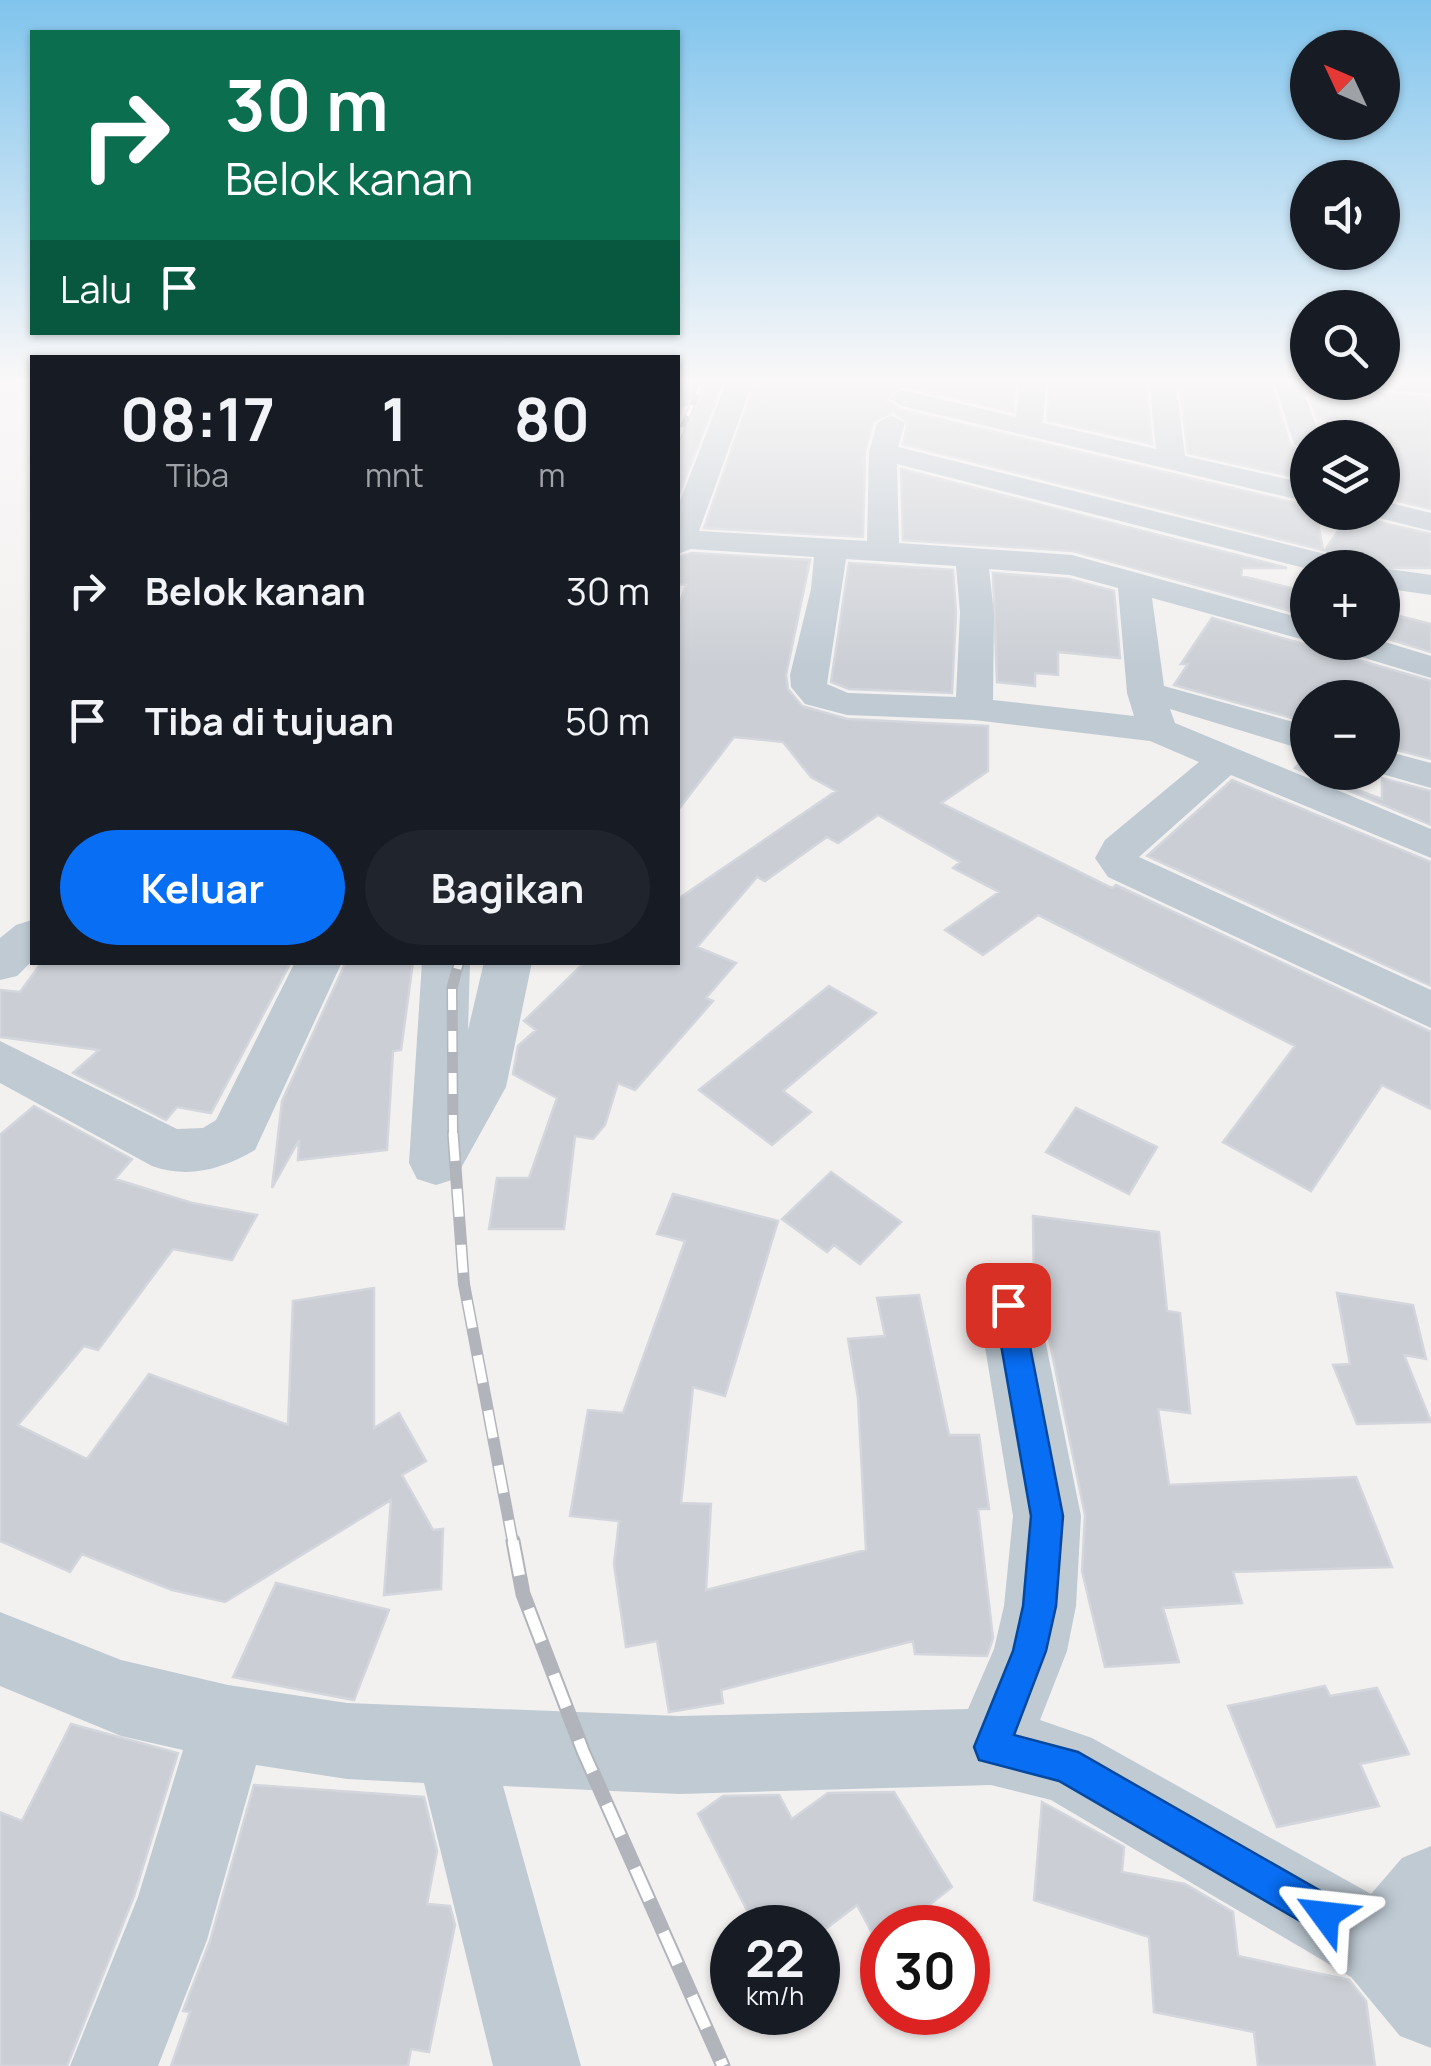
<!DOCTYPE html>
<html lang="id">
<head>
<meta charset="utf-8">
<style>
	:root { --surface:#171b24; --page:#20242c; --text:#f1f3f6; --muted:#9ea1a6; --accent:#086ef4 }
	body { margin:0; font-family:Manrope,sans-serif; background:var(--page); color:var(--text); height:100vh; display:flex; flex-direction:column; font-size:38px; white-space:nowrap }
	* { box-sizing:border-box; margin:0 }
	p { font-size:32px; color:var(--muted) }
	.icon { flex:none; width:55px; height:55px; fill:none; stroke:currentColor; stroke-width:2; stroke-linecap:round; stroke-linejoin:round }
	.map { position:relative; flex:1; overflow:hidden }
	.drawer { position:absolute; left:30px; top:355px; width:650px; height:610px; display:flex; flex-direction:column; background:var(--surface); border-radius:0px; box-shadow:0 2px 8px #0004 }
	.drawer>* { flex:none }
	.guide { position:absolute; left:30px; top:30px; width:650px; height:305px; border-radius:0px; box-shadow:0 2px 8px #0004; background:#0b6e4f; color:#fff; overflow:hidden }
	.needle { width:65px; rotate:314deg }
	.fabs { position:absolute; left:1290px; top:30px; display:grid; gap:20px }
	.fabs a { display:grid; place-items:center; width:110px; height:110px; border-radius:50%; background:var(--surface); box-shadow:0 2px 8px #0004; font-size:50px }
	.speed { position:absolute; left:710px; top:1905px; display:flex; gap:20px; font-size:50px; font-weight:700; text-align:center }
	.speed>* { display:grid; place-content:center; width:130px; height:130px; border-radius:50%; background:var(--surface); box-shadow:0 2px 8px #0004; line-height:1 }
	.speed small { font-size:25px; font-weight:400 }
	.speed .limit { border:15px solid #d22; background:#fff; color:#111 }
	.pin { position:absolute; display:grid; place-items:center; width:85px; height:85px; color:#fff; margin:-42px; border-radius:20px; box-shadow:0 5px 15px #0006 }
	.me { position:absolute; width:110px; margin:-55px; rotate:300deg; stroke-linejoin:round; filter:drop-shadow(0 0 8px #0008) }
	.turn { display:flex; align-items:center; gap:35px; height:210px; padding:0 30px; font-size:45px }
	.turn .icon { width:130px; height:130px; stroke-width:2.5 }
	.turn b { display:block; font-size:70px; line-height:85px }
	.then { display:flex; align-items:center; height:95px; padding:0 30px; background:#0003; gap:20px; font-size:38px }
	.eta { display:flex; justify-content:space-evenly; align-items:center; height:170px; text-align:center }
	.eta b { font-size:60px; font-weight:700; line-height:70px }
	.cta { display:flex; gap:20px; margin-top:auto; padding:20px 30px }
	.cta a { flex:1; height:115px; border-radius:60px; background:var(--accent); color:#fff; font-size:40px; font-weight:700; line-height:115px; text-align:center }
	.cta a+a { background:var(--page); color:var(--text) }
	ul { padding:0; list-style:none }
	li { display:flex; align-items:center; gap:30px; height:130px; padding:0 30px }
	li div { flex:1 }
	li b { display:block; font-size:38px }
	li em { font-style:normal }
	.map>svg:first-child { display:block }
	.building { fill:#cbcfd5; stroke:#d3d6dc; stroke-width:2.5 }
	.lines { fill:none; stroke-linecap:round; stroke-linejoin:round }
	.minor { fill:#bfcad3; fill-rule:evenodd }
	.rail-far3-casing { stroke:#b1b5bb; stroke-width:6 }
	.rail-far2-casing { stroke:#b1b5bb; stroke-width:11 }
	.rail-far1-casing { stroke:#b1b5bb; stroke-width:12 }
	.rail-casing { stroke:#b1b5bb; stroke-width:15 }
	.rail-far3 { stroke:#fff; stroke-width:4; stroke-dasharray:12; stroke-linecap:butt }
	.rail-far2 { stroke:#fff; stroke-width:8; stroke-dasharray:21; stroke-linecap:butt }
	.rail-far1 { stroke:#fff; stroke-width:9; stroke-dasharray:28; stroke-linecap:butt }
	.rail { stroke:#fff; stroke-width:11; stroke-dasharray:35; stroke-linecap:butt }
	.route { fill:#086ef4; stroke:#05489f; stroke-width:2.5 }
</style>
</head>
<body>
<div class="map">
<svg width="1431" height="2066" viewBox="0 0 1431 2066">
	<rect width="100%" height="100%" fill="#f3f0f0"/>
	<!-- building -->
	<path class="building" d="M709,378H724L678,497V444Z
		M757,378H1016L1013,412L903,386L885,399L901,410L1308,506V512H1316L1323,550L903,444L908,422L893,412L873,422L865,451L863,537L704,528Z
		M1050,378H1145L1152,444L1047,420Z
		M1179,378L1270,380L1290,445L1303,454L1308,480L1188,453Z
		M1304,380L1366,382L1382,394L1431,397V509L1398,501L1400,468L1382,424L1317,418Z
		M901,469L1287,568H1242L1241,576L1308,592V616L1073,551L903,540Z
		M1351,512H1366L1370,520L1431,534V568H1362L1354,557L1325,550Z
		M692,553L810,560L786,675L788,689L802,706L847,719L988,726V771L941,803L1112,888L1116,885L1431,1032V1109L1382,1085L1311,1191L1223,1142L1295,1046L1038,915L983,955L945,930L999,892L953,868L960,862L878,815L838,843L827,837L765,881L757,877L697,947L736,963L706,998L713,1001L635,1090L618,1083L605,1125L593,1139L575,1136L564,1229H489L497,1178H529L557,1098L513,1074L518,1046L536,1030L524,1021L585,962H678V899L836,791L811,777L783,742L734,737L678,810V608L686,585L678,584V557Z
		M849,563L953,570L956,613L952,693L849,689L831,682Z
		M993,573L1069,579L1114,591L1120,658L1058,652V675L1035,673V686L997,682Z
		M1384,612L1431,624V652L1382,637Z
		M1212,618L1307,645L1326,642L1334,653L1431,681V759L1382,746V698H1308L1306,722L1174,685L1188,664H1181Z
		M1298,765L1308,772L1382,799V778L1431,791V825L1295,768Z
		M1232,780L1431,862V986L1147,856Z
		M42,962H291L211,1113L177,1107L166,1120L73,1073L99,1050L0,1037V990L20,992Z
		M346,962H413L401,1050L393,1051L387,1150L298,1160L299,1140L272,1188L282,1101Z
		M829,986L876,1013L783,1091L811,1112L772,1145L699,1090Z
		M34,1106L132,1159L115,1179L192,1203L257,1215L232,1260L173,1249L98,1350L84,1346L18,1425L87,1459L149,1374L288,1425L293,1301L374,1288V1428L399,1413L426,1461L402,1475L433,1530L443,1529L441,1589L384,1595L391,1500L225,1602L172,1590L82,1554L70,1572L0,1541V1135Z
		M1076,1108L1157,1147L1129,1194L1046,1152Z
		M831,1172L901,1222L860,1264L834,1245L827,1252L782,1219Z
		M673,1194L778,1221L725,1396L693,1387L681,1503L711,1504L706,1590L866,1550L858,1398L848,1339L885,1336L877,1298L919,1295L949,1435H979L989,1509H978L993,1638L987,1656L915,1654L913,1641L721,1690L723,1703L669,1712L657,1641L626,1647L614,1564L619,1521L570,1516L588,1410L623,1413L685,1241L657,1234Z
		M1033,1216L1159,1232L1167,1311L1180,1313L1190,1413L1158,1409L1169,1485L1356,1477L1392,1567L1233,1572L1242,1603L1163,1608L1179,1662L1105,1667L1082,1571L1085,1515L1042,1304L1034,1287Z
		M1337,1293L1413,1305L1426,1359L1404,1355L1431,1422L1357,1424L1333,1365L1350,1364Z
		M276,1583L389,1610L354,1700L233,1677Z
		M1325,1686L1330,1696L1377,1688L1409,1754L1360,1764L1379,1806L1277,1827L1228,1706Z
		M71,1724L178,1753L134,1896L67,2066H0V1812L22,1821Z
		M254,1785L424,1797L437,1851L427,1904L450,1906L455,1925L429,2052L411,2049L408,2066H171L190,2012L183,2011L210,1941Z
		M894,1792L952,1887L900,1928H882L878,1944L857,1905L827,1928H756L698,1814L723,1796L779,1795L792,1819L828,1793Z
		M1042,1802L1124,1847L1122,1872L1185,1884L1233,1912L1238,1956L1349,1980L1366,2001L1375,2066H1258L1254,2032L1154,2012L1149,1937L1034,1900Z"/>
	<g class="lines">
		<!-- minor -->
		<path class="minor" d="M678,378H702L687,406L678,408Z
			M728,378H754L699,531L867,541L869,452L877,423L891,415L905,423L898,447L1353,561L1358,568L1308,569L897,464L899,543L1072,555L1308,620V641L1152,598L1164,686L1308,726V751L1170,709L1175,723L1431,829V858L1231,775L1139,857L1431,990V1028L1108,877L1095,858L1105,840L1199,762L1150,741L974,720L847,715L805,704L791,687L790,675L811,589L814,557L691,549L678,554V506ZM846,559L956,566L960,613L956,697L848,693L827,684ZM989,569L1070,575L1118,588L1127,693L1134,716L993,700L994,613Z
			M1020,378H1046L1043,423L1156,449L1149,378H1175L1185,456L1308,484V502L902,406L889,398L902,390L1016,417Z
			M1273,378H1299L1320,438H1308V452L1294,444Z
			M1382,378H1431V393L1382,390L1370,382H1382Z
			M1382,501L1431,513V531L1371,516L1369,512H1382Z
			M1382,568L1431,575V595L1382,588Z
			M1382,641L1431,656V678L1335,649L1330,642Z
			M1382,750L1431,763V788L1375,772H1382Z
			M32,920V961L17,976L0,980V938L16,925Z
			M295,962H342L255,1150C222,1169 189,1179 152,1166L0,1083V1041L177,1129L203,1128L216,1120Z
			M422,962H470L468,1030L484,962H532L506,1087L455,1179L436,1185L417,1179L409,1163Z
			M1008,1278L1029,1286L1038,1305L1081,1516L1076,1606L1067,1651L1040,1720L1092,1738L1371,1894L1402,1858L1431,1846V2048L1400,2036L1351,1977L1051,1800L991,1785L679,1794L503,1786L581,2066H493L424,1783L347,1779L256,1765L207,1940L158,2066H70L138,1897L183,1750L121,1736L0,1686V1612L121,1660L228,1685L347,1703L679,1716L968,1709L994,1649L1004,1606L1013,1516L978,1305L987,1286Z"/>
		<defs>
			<path id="rail-far3" d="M678,438L704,378"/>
			<path id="rail-far2" d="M453,1136L452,988L459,962"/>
			<path id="rail-far1" d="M453,1133L464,1284L513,1543"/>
			<path id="rail" d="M513,1541L523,1594L583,1751L723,2066"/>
		</defs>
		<!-- rail-far3 casing -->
		<use href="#rail-far3" class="rail-far3-casing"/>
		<!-- rail-far2 casing -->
		<use href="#rail-far2" class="rail-far2-casing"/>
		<!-- rail-far1 casing -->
		<use href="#rail-far1" class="rail-far1-casing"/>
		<!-- rail casing -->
		<use href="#rail" class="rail-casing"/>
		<!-- rail-far3 -->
		<use href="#rail-far3" class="rail-far3"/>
		<!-- rail-far2 -->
		<use href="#rail-far2" class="rail-far2"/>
		<!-- rail-far1 -->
		<use href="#rail-far1" class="rail-far1"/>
		<!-- rail -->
		<use href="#rail" class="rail"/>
	</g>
	<!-- sky -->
	<linearGradient id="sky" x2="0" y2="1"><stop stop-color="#80c4ed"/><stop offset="0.57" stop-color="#faf8f8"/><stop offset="1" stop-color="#faf8f8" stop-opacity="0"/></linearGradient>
	<rect width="1431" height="667" fill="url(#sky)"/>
	<!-- route -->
	<path class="route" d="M1008,1293L1018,1297L1022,1305L1063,1516L1056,1606L1046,1651L1014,1735L1078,1752L1338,1901L1344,1915L1338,1928L1325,1934L1312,1928L1059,1781L979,1760L974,1747L1013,1651L1023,1606L1031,1516L994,1305L998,1297Z"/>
</svg>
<div class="fabs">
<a><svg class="needle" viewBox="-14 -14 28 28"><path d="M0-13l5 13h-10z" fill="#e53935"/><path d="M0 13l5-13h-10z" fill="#9ea1a6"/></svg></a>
<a><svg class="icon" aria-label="sound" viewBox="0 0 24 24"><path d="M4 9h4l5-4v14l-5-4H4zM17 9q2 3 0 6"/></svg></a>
<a><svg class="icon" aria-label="search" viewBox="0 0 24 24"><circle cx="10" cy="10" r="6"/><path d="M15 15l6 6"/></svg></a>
<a><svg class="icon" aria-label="layers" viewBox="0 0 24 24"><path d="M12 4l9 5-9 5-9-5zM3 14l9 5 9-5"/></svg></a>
<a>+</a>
<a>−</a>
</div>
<div class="speed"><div>22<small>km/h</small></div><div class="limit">30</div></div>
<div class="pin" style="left:1008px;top:1305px;background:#d93025"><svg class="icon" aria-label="arrive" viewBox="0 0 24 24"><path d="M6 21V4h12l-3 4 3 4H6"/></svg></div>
<svg class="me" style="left:1325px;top:1915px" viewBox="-20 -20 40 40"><path d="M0-17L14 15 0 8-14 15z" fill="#086ef4" stroke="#fff" stroke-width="4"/></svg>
<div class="guide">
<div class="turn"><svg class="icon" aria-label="right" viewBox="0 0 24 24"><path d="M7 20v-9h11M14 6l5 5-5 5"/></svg><div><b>30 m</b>Belok kanan</div></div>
<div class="then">Lalu<svg class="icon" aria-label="arrive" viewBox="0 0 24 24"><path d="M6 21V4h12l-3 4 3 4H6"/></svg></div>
</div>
<section class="drawer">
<div class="eta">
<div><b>08:17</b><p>Tiba</p></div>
<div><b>1</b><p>mnt</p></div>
<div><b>80</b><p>m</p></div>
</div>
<ul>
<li><svg class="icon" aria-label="right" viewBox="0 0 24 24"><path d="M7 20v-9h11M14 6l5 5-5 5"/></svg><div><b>Belok kanan</b></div><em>30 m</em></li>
<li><svg class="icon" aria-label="arrive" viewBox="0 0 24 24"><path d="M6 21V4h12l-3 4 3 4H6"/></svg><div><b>Tiba di tujuan</b></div><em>50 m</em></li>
</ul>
<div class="cta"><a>Keluar</a><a>Bagikan</a></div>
</section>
</div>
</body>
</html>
